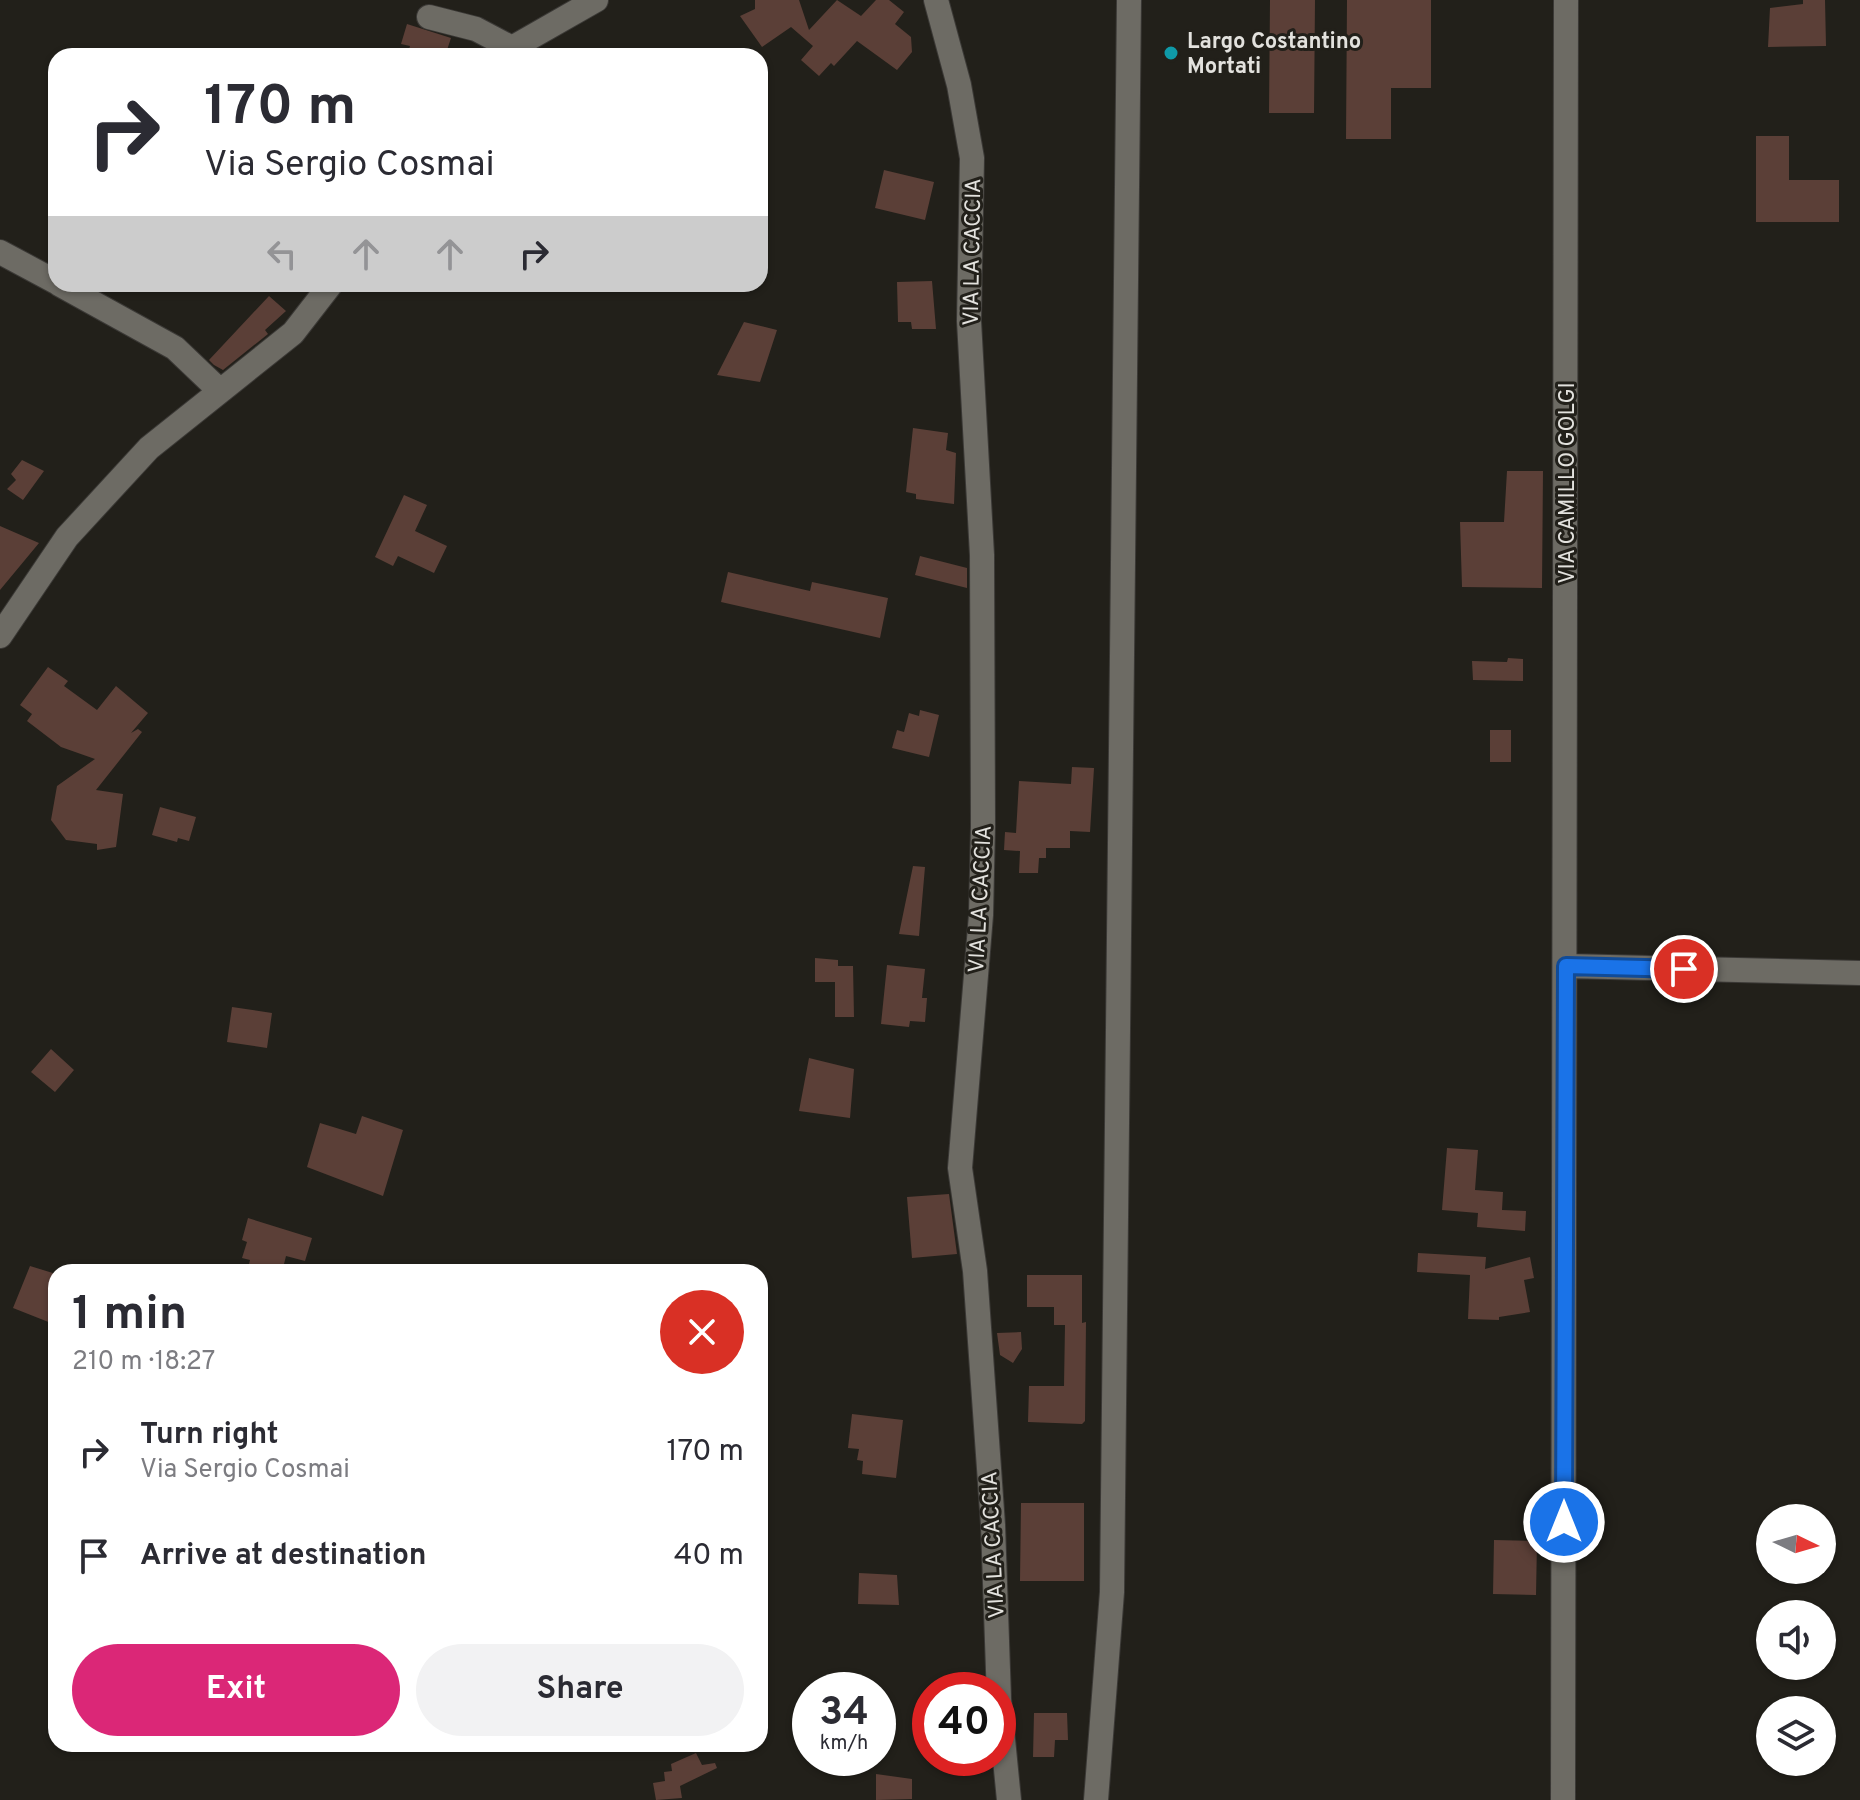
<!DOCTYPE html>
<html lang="en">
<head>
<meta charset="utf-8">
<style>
	:root { --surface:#fff; --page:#f2f2f3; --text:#2b2b33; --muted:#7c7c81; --accent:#db2777 }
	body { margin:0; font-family:Overpass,sans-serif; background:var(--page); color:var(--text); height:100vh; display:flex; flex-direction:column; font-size:30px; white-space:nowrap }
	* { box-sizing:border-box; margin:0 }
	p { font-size:26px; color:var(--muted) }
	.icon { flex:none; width:44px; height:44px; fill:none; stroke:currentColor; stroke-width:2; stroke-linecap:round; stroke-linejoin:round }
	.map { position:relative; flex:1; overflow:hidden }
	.details { position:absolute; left:48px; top:1264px; width:720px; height:488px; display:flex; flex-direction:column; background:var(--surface); border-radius:24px; box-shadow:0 2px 6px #0004 }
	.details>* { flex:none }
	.top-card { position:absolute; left:48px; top:48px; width:720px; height:244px; border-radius:24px; box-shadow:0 2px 6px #0004; background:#fff; color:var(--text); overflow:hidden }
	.needle { width:52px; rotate:95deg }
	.tools { position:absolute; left:1756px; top:1504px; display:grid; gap:16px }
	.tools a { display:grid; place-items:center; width:80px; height:80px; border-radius:50%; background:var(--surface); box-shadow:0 2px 6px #0004; font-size:40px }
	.speed { position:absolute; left:792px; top:1672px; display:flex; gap:16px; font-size:40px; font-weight:700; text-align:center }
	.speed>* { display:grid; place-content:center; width:104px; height:104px; border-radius:50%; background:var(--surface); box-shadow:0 2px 6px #0004; line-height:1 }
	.speed small { font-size:20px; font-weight:400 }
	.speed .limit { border:12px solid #d22; background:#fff; color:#111 }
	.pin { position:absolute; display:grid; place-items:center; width:68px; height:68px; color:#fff; margin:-34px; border:4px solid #fff; border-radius:50%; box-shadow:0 2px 8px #0007 }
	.me { position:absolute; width:88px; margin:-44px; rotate:0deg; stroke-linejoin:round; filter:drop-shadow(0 0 6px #0008) }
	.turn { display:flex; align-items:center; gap:28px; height:168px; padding:0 24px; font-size:36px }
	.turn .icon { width:104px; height:104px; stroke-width:2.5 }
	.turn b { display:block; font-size:56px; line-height:68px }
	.lanes { display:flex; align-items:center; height:76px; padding:0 24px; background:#0003; justify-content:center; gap:40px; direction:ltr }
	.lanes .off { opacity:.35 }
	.round { display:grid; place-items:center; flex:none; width:84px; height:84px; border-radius:42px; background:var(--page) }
	.headline { display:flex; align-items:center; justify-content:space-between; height:136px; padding:0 24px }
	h1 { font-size:48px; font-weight:700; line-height:60px }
	.action { display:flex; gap:16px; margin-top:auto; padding:16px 24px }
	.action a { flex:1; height:92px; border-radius:48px; background:var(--accent); color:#fff; font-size:32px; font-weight:700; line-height:92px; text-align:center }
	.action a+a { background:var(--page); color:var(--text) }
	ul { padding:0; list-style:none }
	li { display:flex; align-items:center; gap:24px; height:104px; padding:0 24px }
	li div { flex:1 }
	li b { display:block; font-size:30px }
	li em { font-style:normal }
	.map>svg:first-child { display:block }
	.building { fill:#5b3f37 }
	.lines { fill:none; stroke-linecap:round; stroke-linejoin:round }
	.minor-casing { stroke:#3b3936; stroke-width:26 }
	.minor { stroke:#6d6b64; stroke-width:24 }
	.route-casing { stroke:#114b97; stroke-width:20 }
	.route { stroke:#1a73e8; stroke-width:14 }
	.culture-dot { fill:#0f9aa8; stroke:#22201a; stroke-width:3 }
	.labels { text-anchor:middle; stroke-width:6; stroke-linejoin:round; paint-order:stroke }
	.poi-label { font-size:22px; font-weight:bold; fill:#e3e2de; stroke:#22201a; text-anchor:start }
	.street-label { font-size:22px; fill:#e3e2de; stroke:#22201a }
</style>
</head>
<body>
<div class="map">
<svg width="1860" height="1800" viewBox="0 0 1860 1800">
	<rect width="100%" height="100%" fill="#22201a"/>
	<!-- building -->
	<path class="building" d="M755,0H799L809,30L837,0L861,16L876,0H889L904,12L895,24L911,37L912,52L897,70L857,41L834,66L831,63L819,76L801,60L813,46L791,27L762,47L740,16L755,9Z
		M1270,0H1315L1314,113H1269Z
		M1347,0H1431V88H1391V139H1346Z
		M1803,0H1825L1826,46L1768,47L1770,8L1803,4Z
		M407,24L451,38L445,56H407L410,46L401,44Z
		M1756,136H1789V180H1839V222H1756Z
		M884,170L934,182L925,220L875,208Z
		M932,281L936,329H912L911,322H898L897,282Z
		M269,296L286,311L265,330L268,334L223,370L214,365L209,360Z
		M744,322L777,330L760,382L717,375Z
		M913,428L948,433L946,450L956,453L954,504L916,499V494L906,492Z
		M22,460L44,471L23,500L7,489L16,480L11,474Z
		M1507,471H1543L1542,588L1462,587L1460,522H1504Z
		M404,495L427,505L415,531L447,546L434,573L398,556L393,566L375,557Z
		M0,526L39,543L0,590Z
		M920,556L967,568V588L915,575Z
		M728,572L810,591L812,582L888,598L880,638L721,602Z
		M1508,658L1523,659V681L1473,680L1472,661L1507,662Z
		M48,667L68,681L64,686L97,710L116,686L148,713L131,733L138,729L142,732L96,790L123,794L116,847L97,850V844L66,840L51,820L57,786L95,759L61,747L27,721L32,714L20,705Z
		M920,710L939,715L929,757L892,748L897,730L904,732L909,713L919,716Z
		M1490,730H1511V762H1490Z
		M1072,767L1094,768L1090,832L1070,831V848H1046V858H1039L1038,873H1019L1020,851L1004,850L1005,832L1016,833L1019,781L1071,784Z
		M160,807L196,817L189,841L178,838L177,842L152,835Z
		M913,866L925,867L919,936L899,934Z
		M815,958L838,960V966H853L854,1017H835V982H815Z
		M887,965L925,969L922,998H927L925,1022L910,1021L909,1027L881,1024Z
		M232,1007L272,1013L267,1048L227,1042Z
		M51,1049L74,1070L55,1092L31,1072Z
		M809,1058L854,1069L850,1118L799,1111Z
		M362,1116L403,1130L383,1196L307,1167L320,1123L356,1134Z
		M1447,1148L1478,1150L1475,1190L1503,1192L1502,1210L1526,1211L1525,1231L1477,1227L1478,1213L1442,1210Z
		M949,1194L957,1254L912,1258L907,1197Z
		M248,1218L312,1238L305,1261L286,1256L282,1272H247L250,1260L242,1258L247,1242L242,1240Z
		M1418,1253L1486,1257L1485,1269L1530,1257L1534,1278L1524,1280L1530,1312L1499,1317V1320L1468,1319L1470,1275L1417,1272Z
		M30,1266L56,1274V1325L13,1308Z
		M1027,1275H1082V1323L1086,1322L1085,1421L1082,1424L1028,1422L1029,1386H1064L1065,1325H1054V1307H1027Z
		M1021,1332L1022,1349L1013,1363L1000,1355L997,1333Z
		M852,1414L903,1420L896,1478L862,1474L863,1461L857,1460L859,1449L848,1448Z
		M1021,1503H1084V1581H1020Z
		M1494,1540L1537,1541L1536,1595L1493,1594Z
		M859,1573L897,1575L899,1605L858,1604Z
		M1034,1713H1067L1068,1740H1055L1054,1757H1033Z
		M696,1753L702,1765L715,1763L717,1768L680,1786L682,1798L656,1800L653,1783L665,1781L664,1772L672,1771L671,1764Z
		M876,1774L912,1779V1799L876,1800Z"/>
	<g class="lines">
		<defs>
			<path id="minor" d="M936,0L959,85L972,158L969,321L982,555L983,826L981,915L960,1168L975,1271L993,1525L999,1699L1009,1800
				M429,17L476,29L510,47
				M498,56L596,0
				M0,252L56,282
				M59,284L175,348L218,389
				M0,636L67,537L149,448L293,333L331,284
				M1566,966L1860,973
				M1096,1800L1112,1592L1129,0
				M1563,1800L1566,0"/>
		</defs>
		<!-- minor casing -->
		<use href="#minor" class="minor-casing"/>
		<!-- minor -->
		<use href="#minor" class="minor"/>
	</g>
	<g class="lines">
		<defs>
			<path id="route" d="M1564,1522L1566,966L1684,969"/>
		</defs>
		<!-- route casing -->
		<use href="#route" class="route-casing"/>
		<!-- route -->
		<use href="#route" class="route"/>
	</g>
	<!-- markers -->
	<circle class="culture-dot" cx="1171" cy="53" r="8"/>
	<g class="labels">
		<!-- poi labels -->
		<g class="poi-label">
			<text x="1187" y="48">Largo Costantino<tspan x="1187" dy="25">Mortati</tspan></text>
		</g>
		<!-- street labels -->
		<g class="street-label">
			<text transform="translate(971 252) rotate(-89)" y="8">VIA LA CACCIA</text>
			<text transform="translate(1566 483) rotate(-90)" y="8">VIA CAMILLO GOLGI</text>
			<text transform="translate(979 899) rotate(-87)" y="8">VIA LA CACCIA</text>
			<text transform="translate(992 1545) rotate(-93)" y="8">VIA LA CACCIA</text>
		</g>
	</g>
</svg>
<div class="tools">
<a><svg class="needle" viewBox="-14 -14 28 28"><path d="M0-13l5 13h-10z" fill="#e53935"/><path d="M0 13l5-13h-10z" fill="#7c7c81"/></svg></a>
<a><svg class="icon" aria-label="sound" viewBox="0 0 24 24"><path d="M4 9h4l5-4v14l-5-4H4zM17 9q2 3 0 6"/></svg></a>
<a><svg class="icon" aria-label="layers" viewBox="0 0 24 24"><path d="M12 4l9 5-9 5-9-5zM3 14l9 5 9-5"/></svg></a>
</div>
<div class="speed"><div>34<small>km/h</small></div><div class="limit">40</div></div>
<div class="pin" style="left:1684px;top:969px;background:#d93025"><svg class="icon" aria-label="arrive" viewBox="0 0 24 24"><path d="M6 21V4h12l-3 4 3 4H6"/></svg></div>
<svg class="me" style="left:1564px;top:1522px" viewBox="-20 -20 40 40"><circle r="17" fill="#1a73e8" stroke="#fff" stroke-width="3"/><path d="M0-11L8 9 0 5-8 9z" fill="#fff"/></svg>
<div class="top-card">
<div class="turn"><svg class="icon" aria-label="right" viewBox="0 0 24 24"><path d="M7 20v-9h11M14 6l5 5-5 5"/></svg><div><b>170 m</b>Via Sergio Cosmai</div></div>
<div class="lanes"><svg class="icon off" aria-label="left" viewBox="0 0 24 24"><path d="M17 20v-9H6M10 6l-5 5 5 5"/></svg><svg class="icon off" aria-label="ahead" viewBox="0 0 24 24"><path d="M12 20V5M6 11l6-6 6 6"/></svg><svg class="icon off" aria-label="ahead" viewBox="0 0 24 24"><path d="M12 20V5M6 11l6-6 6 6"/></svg><svg class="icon" aria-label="right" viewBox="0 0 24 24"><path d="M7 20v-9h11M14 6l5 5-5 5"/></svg></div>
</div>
<section class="details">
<div class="headline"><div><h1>1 min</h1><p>210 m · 18:27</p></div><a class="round" style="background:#d93025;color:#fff"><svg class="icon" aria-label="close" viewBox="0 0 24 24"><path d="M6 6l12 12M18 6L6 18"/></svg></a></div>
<ul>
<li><svg class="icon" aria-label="right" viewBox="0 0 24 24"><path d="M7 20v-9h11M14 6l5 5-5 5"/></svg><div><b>Turn right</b><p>Via Sergio Cosmai</p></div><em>170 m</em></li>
<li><svg class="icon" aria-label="arrive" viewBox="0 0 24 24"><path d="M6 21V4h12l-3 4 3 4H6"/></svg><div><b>Arrive at destination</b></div><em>40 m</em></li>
</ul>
<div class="action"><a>Exit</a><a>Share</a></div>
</section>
</div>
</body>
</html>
